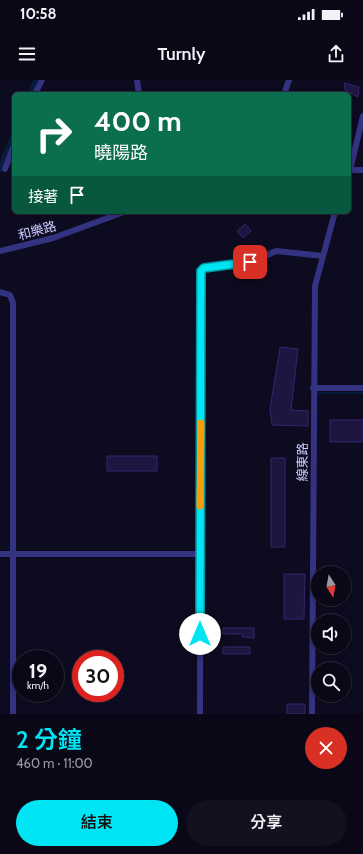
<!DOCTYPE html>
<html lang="zh-TW">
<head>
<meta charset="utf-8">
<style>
	:root { --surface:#0a0817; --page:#131120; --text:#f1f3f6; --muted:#999aa1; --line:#2a2936; --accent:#00e5f4 }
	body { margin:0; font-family:Cabin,"Noto Sans TC",sans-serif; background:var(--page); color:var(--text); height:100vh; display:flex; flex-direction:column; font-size:15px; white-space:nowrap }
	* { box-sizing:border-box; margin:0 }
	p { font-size:13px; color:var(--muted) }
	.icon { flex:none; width:22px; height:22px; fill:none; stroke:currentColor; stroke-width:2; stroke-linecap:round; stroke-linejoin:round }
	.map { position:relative; height:634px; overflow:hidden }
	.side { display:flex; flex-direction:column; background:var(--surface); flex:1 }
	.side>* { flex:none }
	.banner { position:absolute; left:12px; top:12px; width:339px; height:122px; border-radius:6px; box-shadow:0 2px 6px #0003,0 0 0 1px var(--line); background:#0b6e4f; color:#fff; overflow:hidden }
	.needle { width:26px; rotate:169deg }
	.controls { position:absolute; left:311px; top:486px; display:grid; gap:8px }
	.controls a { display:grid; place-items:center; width:40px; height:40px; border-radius:50%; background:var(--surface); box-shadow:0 2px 6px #0003,0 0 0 1px var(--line); font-size:20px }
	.speed { position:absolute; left:12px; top:570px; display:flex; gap:8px; font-size:20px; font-weight:700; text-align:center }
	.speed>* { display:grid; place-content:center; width:52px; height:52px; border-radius:50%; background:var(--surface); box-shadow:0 2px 6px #0003,0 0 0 1px var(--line); line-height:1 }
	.speed small { font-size:10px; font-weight:400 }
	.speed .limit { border:6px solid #d22; background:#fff; color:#111 }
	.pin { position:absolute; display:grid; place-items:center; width:34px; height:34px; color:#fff; margin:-17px; border-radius:8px; box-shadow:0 2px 6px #0006 }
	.me { position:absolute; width:44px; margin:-22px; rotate:0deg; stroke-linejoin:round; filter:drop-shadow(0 0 3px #0008) }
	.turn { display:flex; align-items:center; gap:14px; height:84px; padding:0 16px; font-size:18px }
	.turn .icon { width:52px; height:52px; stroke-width:2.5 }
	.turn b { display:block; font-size:28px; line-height:34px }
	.then { display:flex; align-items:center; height:38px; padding:0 16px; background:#0003; gap:8px; font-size:15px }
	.round { display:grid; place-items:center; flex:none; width:42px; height:42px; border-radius:21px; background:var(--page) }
	.overview { display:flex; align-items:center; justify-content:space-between; height:68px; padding:0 16px }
	h1 { font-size:24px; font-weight:600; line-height:30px; color:var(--accent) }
	.button { display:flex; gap:8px; margin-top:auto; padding:8px 16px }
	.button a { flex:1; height:46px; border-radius:24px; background:var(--accent); color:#111; font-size:16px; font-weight:600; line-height:46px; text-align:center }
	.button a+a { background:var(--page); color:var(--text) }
	.status { display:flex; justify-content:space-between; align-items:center; height:28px; padding:0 20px; background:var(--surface); direction:ltr }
	.status svg { height:11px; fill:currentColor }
	header { display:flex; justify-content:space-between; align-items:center; height:52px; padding:0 16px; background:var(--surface); font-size:18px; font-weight:600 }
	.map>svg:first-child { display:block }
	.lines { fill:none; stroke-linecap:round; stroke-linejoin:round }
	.stream { stroke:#061c3d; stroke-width:2 }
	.canal { stroke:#061c3d; stroke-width:6 }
	.building { fill:#1d1641; stroke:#32266f }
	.minor { stroke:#333381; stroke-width:6 }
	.route-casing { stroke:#00959f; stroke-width:10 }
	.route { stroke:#00e5f4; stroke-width:7 }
	.slow { stroke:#f59e0b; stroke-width:7 }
	.labels { text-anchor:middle; stroke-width:4; stroke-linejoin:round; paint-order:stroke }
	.street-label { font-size:13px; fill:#cdc9ff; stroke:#0d0b1f }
</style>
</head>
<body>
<div class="status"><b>10:58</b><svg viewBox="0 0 49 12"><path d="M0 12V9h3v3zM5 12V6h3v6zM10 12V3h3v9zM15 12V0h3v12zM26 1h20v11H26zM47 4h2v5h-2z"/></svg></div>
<header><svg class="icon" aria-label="menu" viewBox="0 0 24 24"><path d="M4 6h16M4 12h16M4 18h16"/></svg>Turnly<svg class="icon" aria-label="share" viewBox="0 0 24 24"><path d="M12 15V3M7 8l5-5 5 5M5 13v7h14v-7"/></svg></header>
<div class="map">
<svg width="363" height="634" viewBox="0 0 363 634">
	<rect width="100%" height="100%" fill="#0d0b1f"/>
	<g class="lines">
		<!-- stream -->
		<path class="stream" d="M319,313H363"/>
		<!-- canal -->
		<path class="canal" d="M30,14L37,0
			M0,89L14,54"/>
	</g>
	<!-- building -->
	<path class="building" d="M344,3L359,7L358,17L345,10Z
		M245,144L251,151L243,158L237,151Z
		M280,267L298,269L291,330L308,331V346L272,345L270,329Z
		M330,340H363V362H330Z
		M107,376H157V391H107Z
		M271,378H285V467H271Z
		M284,494H305L304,539H284Z
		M223,548H254V558L242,557V554H223Z
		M223,567H250V574H223Z
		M287,624H305V634H287Z"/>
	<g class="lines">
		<!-- minor -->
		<path class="minor" d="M137,0L139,14
			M35,14L42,0
			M284,14L289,0
			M5,89L14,65
			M351,90H363
			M349,94L363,36
			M0,171L53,158L124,132
			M0,212L10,215L13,223V634
			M313,308H363
			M0,474H200
			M200,634L201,191L204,189L250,183L276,171L323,176
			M312,634L315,206L335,132"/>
	</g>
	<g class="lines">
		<defs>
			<path id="route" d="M200,554L201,191L204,188L250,182"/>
		</defs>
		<!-- route casing -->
		<use href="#route" class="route-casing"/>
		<!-- route -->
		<use href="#route" class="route"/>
		<!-- slow -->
		<path class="slow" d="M200,426L201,343"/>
	</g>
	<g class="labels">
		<!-- street labels -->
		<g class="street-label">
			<text transform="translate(37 150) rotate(-15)" y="5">和樂路</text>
			<text transform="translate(302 382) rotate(-90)" y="5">線東路</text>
		</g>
	</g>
</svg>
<div class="controls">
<a><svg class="needle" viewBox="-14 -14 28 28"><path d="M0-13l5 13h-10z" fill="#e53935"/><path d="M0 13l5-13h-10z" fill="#999aa1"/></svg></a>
<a><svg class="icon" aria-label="sound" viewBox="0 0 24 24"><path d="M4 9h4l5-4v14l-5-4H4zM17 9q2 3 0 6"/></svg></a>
<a><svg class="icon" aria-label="search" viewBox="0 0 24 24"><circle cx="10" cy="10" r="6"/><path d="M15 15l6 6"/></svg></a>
</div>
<div class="speed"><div>19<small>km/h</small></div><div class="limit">30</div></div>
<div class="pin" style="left:250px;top:182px;background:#d93025"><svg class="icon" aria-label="arrive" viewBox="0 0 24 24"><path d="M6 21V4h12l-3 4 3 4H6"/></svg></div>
<svg class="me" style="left:200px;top:554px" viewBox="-20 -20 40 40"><circle r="19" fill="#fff"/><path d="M0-13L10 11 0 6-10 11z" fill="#00e5f4"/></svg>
<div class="banner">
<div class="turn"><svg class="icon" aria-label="right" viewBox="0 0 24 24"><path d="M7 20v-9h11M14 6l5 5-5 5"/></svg><div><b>400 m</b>曉陽路</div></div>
<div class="then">接著<svg class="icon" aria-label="arrive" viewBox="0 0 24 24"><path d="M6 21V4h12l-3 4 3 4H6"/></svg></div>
</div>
</div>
<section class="side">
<div class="overview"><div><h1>2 分鐘</h1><p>460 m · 11:00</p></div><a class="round" style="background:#d93025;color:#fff"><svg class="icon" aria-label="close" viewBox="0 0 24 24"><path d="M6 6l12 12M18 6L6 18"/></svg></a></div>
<div class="button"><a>結束</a><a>分享</a></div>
</section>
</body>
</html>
